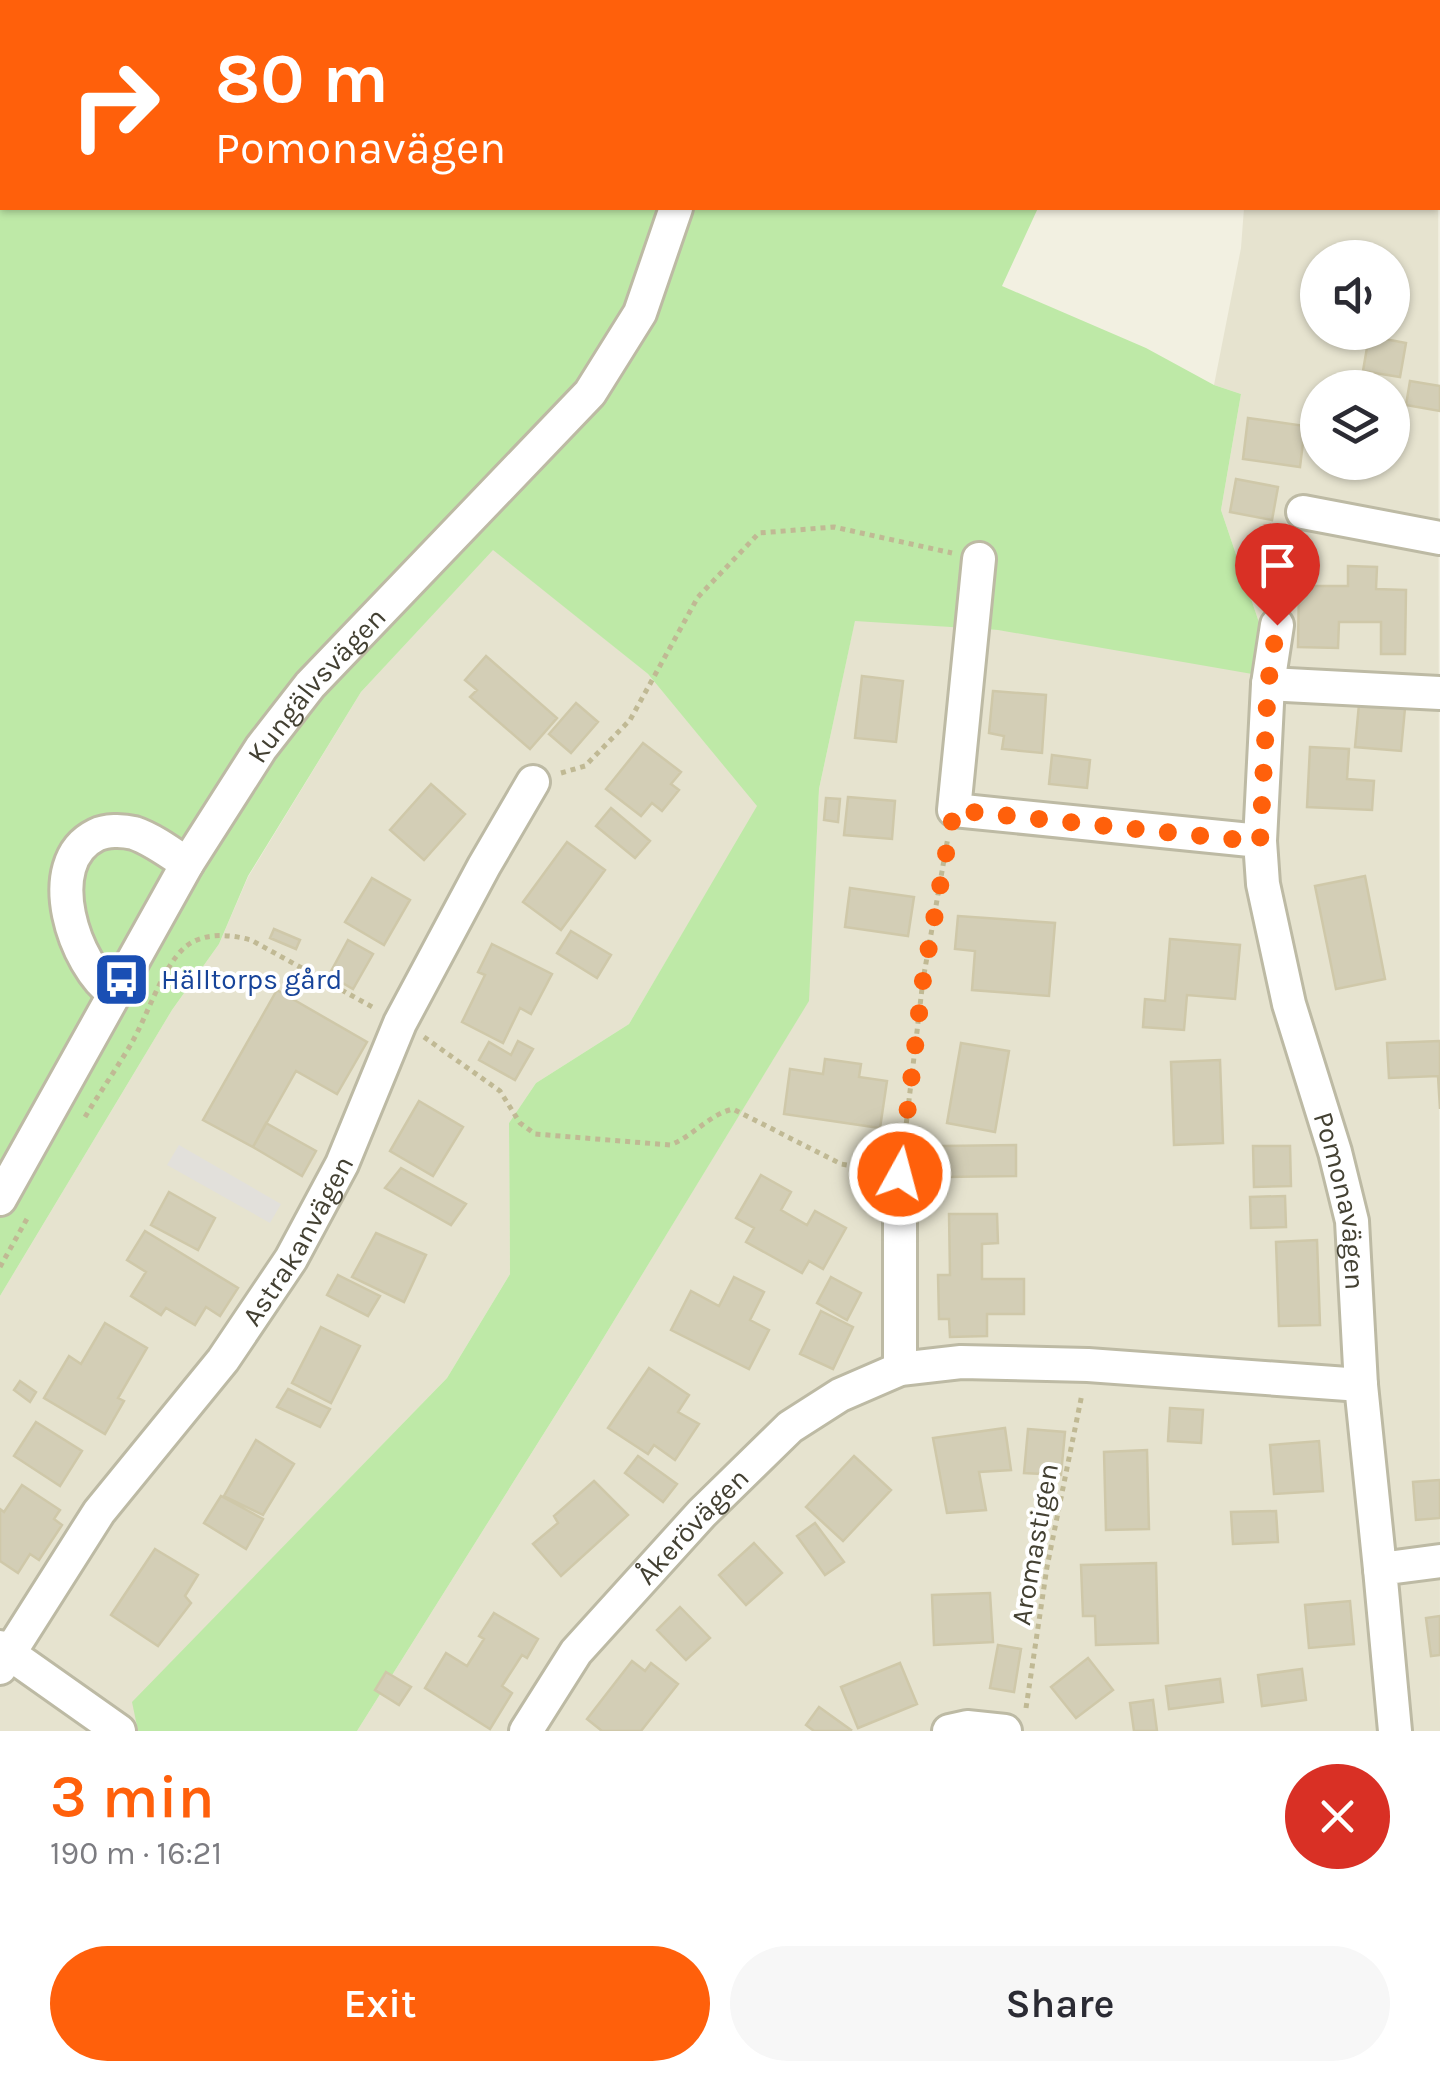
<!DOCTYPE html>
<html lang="en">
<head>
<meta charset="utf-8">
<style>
	:root { --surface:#fff; --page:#f7f7f7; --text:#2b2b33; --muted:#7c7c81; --accent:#ff600b }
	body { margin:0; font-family:Karla,sans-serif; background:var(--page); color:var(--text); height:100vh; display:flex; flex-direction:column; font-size:38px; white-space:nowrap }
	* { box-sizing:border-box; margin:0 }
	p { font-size:32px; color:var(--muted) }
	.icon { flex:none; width:55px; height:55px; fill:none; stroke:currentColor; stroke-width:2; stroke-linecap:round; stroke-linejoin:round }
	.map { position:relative; height:1731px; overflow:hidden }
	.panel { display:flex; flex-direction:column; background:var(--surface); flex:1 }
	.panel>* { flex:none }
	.hud { position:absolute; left:0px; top:0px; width:1440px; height:210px; box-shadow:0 2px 8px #0004; background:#ff600b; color:#fff; overflow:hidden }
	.controls { position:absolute; left:1300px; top:240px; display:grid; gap:20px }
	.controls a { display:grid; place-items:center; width:110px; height:110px; border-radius:50%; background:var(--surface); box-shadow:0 2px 8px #0004; font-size:50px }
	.pin { position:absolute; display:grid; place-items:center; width:85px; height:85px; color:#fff; margin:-102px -42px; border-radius:50% 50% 50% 0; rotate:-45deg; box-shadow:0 0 10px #0007 }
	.pin .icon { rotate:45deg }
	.me { position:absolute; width:110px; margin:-55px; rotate:7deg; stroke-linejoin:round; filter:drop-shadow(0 0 8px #0008) }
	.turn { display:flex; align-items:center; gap:35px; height:210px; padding:0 50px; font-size:45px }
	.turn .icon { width:130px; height:130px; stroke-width:2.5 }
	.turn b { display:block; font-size:70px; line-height:85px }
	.round { display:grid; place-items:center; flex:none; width:105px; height:105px; border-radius:52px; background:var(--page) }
	.headline { display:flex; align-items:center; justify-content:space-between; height:170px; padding:0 50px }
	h1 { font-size:60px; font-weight:600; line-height:75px; color:var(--accent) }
	.button { display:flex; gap:20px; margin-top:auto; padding:20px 50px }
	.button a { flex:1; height:115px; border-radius:60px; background:var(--accent); color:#fff; font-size:40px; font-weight:600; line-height:115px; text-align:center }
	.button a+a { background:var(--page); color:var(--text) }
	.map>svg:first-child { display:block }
	.residential { fill:#e6e3cf; fill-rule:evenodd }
	.green { fill:#bee9a7 }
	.parking { fill:#e2e0db }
	.building { fill:#d3ceb6; stroke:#cfc8a9; stroke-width:2.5 }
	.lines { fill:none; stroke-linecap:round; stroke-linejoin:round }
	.minor-casing { stroke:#bdbaa4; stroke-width:38 }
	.path { stroke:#c0b994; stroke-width:5; stroke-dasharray:5 5; stroke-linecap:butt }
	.minor { stroke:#fff; stroke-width:32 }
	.route { stroke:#ff600b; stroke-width:18; stroke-dasharray:0 32.4 }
	.labels { text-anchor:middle; stroke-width:8; stroke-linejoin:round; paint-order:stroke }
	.street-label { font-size:28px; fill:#434032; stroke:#fff }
	.transit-label { font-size:28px; fill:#164399; stroke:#fff; text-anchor:start }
</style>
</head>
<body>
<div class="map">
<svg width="1440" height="1731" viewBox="0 0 1440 1731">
	<rect width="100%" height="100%" fill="#f2f0e1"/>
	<!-- residential -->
	<path class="residential" d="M1438,39L1440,1731H357L590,1360L808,1002L819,789L855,620L998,630L1265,640L1221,510L1241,394L1214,385L1241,248L1244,208H1438ZM1318,258H1392V332H1318ZM1318,388H1392V462H1318Z
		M493,549L648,674L758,806L629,1024L536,1083L509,1123L510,1274L447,1378L133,1702L138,1731H0V1296L172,1010L219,944L248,877L361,692Z"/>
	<!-- green -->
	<path class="green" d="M0,0H1373L2,2V208H1038L1002,286L1146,348L1214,385L1241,394L1221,510L1265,640L1258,675L998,630L855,621L819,789L809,1001L590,1360L357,1731H138L132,1702L447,1378L510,1274L509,1123L536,1083L629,1024L757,806L648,674L493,550L361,692L248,876L219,944L172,1010L0,1296Z"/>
	<!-- parking -->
	<path class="parking" d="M179,1145L281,1204L270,1223L167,1165Z"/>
	<!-- building -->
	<path class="building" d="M1369,336L1406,343L1400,377L1363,371Z
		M1410,381L1440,386V411L1406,405Z
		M1248,418L1305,426L1300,467L1243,459Z
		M1236,479L1278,487L1272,520L1230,512Z
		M1348,566L1377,567L1376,589L1406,590L1405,654H1381V622H1339L1338,648L1298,647L1299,586H1348Z
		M486,656L557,718L530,749L470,697L477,690L465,680Z
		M862,676L903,681L896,742L855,738Z
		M993,691L1046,695L1042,753L1002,749L1004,736L989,733Z
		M576,703L598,722L571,753L549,734Z
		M1359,704L1405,708L1401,751L1355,747Z
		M643,743L681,772L671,784L679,790L662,811L652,803L641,816L606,789Z
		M1310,747L1349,749L1347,779L1374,781L1372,810L1307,807Z
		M1052,755L1090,760L1087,788L1049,784Z
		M431,784L465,814L424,860L390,830Z
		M848,797L895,801L892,839L844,835Z
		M826,798L840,799L838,822L824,820Z
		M611,808L650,841L635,858L596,826Z
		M567,842L605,870L561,930L523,902Z
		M1365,876L1385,979L1336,989L1315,886Z
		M372,878L410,900L384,945L345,922Z
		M850,888L914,897L908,936L845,927Z
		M958,916L1055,923L1049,996L972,990L975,951L955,949Z
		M274,929L300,940L296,949L270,938Z
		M571,931L611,955L597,978L557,953Z
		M1170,939L1240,945L1235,999L1187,995L1184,1030L1143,1027L1145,999L1165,1001Z
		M348,940L373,954L353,989L329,975Z
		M492,944L552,974L531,1014L520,1008L503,1043L462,1022L485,975L478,972Z
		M277,990L367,1042L337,1094L296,1071L253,1147L203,1120Z
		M518,1041L533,1049L515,1080L479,1060L489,1042L511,1055Z
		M1440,1041V1109L1438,1076L1389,1078L1387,1043Z
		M961,1043L1009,1051L995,1132L947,1123Z
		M825,1059L861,1064L859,1077L887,1081L880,1128L784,1114L790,1069L823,1074Z
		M1220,1060L1223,1143L1174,1145L1171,1062Z
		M419,1101L463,1127L433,1176L390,1151Z
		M266,1123L316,1151L302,1176L253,1147Z
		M1016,1145V1176L943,1177V1146Z
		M1253,1146H1290L1291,1186L1254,1187Z
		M401,1168L466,1204L451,1225L385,1188Z
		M761,1175L791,1192L781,1210L807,1225L815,1211L846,1228L823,1269L809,1261L802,1273L746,1242L754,1228L736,1218Z
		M169,1192L215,1218L198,1250L151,1225Z
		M1285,1196L1286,1227L1251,1228L1250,1197Z
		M949,1214H997L998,1243L982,1244V1279H1024V1314H987V1336L950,1337L949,1319H939L938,1275H950Z
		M145,1231L238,1288L220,1316L206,1307L195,1325L166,1308L161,1315L131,1296L146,1272L127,1260Z
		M376,1233L426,1255L404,1302L352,1277Z
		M1317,1240L1320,1325L1279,1326L1276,1242Z
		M338,1275L380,1296L368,1316L327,1295Z
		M734,1277L764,1292L750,1320L769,1330L749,1369L671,1330L691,1291L719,1306Z
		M831,1277L861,1293L847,1320L817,1303Z
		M821,1311L853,1327L833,1369L800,1354Z
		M105,1323L147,1348L118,1398L124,1401L105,1434L44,1398L69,1356L81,1364Z
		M321,1327L360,1346L331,1403L292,1383Z
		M649,1368L689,1395L678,1412L699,1424L675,1460L654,1445L648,1454L608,1428Z
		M20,1381L36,1392L30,1402L14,1390Z
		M288,1389L330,1409L320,1427L277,1407Z
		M1170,1408L1203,1410L1201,1443L1168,1441Z
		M36,1422L82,1451L60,1486L14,1456Z
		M1005,1428L1011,1470L979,1472L986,1510L947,1513L933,1438Z
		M1028,1429L1065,1432L1061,1475L1024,1473Z
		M256,1440L294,1464L263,1515L224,1496Z
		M1319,1441L1323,1491L1274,1494L1270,1445Z
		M1147,1450L1149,1529L1106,1530L1104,1452Z
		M638,1456L677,1484L663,1502L625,1473Z
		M854,1456L891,1490L843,1541L806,1507Z
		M1440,1480V1518L1416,1520L1413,1482Z
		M594,1481L628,1515L561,1576L533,1544L558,1523L554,1516Z
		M22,1485L60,1510L54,1519L62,1525L39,1560L30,1554L18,1573L0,1561V1509L4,1512Z
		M221,1496L263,1519L246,1549L204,1523Z
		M1276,1511L1278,1542L1233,1544L1231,1512Z
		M815,1523L844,1562L825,1575L797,1536Z
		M754,1543L782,1573L746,1605L719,1575Z
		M155,1549L198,1575L185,1596L191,1603L158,1646L111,1615Z
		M1156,1563L1158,1643L1096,1645L1095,1616H1083L1081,1565Z
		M990,1593L993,1642L934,1645L932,1595Z
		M1350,1601L1354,1644L1309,1648L1305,1605Z
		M680,1607L710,1638L686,1660L657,1630Z
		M494,1613L538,1639L527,1658L522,1655L502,1686L512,1693L490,1729L425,1688L446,1653L467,1666L484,1639L479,1636Z
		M1440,1616V1655L1431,1656L1426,1618Z
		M998,1645L1021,1649L1014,1692L990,1688Z
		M1088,1658L1113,1690L1076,1718L1051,1687Z
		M632,1661L645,1671L651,1663L678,1684L641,1731H602L587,1719Z
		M900,1663L917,1704L858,1728L841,1687Z
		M1302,1669L1306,1700L1262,1706L1258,1675Z
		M386,1672L411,1687L399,1705L375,1690Z
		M1220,1679L1223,1702L1169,1709L1166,1686Z
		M1153,1700L1157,1731H1134L1130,1703Z
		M819,1707L851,1730L850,1731H814L806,1725Z"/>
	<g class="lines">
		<defs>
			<g id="minor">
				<path d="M742,2V0"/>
				<path d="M1303,512L1440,538"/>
				<path id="s1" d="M979,559L954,810L1260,841L1263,884L1289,1004L1335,1152L1352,1221L1361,1385L1380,1569"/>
				<path d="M1268,684L1440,693"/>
				<path d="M1260,841L1268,684L1277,625"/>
				<path d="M114,993C75,967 39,863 96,835C106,830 122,830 134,833C152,839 171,853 187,864"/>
				<path d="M900,1174V1369"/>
				<path id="s2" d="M0,1199L187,864L261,748L310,685L590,393L640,313L676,208"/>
				<path d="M0,1647L119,1731"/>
				<path id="s3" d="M0,1668L99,1512L223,1360L291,1259L342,1164L400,1023L484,866L533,782"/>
				<path id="s4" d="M526,1731L576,1652L702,1513L790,1427L840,1395L900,1369L961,1362L1088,1365L1361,1385"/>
				<path d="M949,1731L967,1727L1005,1731"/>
				<path d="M1395,1731L1380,1569L1440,1561"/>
			</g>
		</defs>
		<!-- minor casing -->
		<use href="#minor" class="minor-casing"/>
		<!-- path -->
		<path class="path" d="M561,773L585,766L630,720L698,597L759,533L834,527L952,553
			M424,1037L500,1091L520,1123L535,1134L670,1145C692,1137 710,1114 733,1109L841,1164L871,1169
			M85,1117C100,1092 117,1068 131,1044C147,1017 162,968 184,948C202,932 229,934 251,940L376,1009
			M904,1143L923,980L948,837
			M0,1267L28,1217
			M1026,1708L1047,1567L1082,1394"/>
		<!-- minor -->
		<use href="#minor" class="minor"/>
	</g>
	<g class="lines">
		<!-- route -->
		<path class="route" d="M900,1174L923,980L954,810L1260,842L1268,684L1277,625"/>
	</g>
	<!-- icons -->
	<defs>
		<symbol id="bus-square" viewBox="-11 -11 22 22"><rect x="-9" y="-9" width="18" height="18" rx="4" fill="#1a4fb4" stroke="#fff"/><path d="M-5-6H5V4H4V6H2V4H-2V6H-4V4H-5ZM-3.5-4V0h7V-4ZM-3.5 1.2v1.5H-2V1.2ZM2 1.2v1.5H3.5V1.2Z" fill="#fff"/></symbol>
	</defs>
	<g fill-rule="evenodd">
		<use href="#bus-square" x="90" y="948" width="63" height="63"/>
	</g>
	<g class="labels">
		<!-- street labels -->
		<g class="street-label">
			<text dy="10" stroke="none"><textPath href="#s2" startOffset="605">Kungälvsvägen</textPath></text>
			<text dy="10" stroke="none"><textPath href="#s1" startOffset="930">Pomonavägen</textPath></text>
			<text dy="10" stroke="none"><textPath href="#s3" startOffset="522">Astrakanvägen</textPath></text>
			<text dy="10" stroke="none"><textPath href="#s4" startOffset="265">Åkerövägen</textPath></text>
			<text transform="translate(1034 1544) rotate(-80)" y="10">Aromastigen</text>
		</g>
		<!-- transit labels -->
		<g class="transit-label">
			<text x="161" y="989">Hälltorps gård</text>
		</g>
	</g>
</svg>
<div class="controls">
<a><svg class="icon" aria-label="sound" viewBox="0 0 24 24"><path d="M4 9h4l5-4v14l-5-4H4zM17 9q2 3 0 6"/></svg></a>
<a><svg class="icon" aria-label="layers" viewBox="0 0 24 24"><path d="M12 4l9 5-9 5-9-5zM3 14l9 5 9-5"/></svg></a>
</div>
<div class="pin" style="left:1277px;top:625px;background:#d93025"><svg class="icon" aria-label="arrive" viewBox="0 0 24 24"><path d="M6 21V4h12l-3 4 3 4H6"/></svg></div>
<svg class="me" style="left:900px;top:1174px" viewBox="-20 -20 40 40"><circle r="17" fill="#ff600b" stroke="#fff" stroke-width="3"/><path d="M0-11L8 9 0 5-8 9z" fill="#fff"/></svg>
<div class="hud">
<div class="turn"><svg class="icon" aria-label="right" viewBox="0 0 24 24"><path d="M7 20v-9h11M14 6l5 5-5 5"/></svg><div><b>80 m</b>Pomonavägen</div></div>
</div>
</div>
<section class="panel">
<div class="headline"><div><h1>3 min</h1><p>190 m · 16:21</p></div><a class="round" style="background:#d93025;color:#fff"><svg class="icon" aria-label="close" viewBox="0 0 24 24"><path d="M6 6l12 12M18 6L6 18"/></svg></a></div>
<div class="button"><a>Exit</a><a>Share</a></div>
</section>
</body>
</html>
